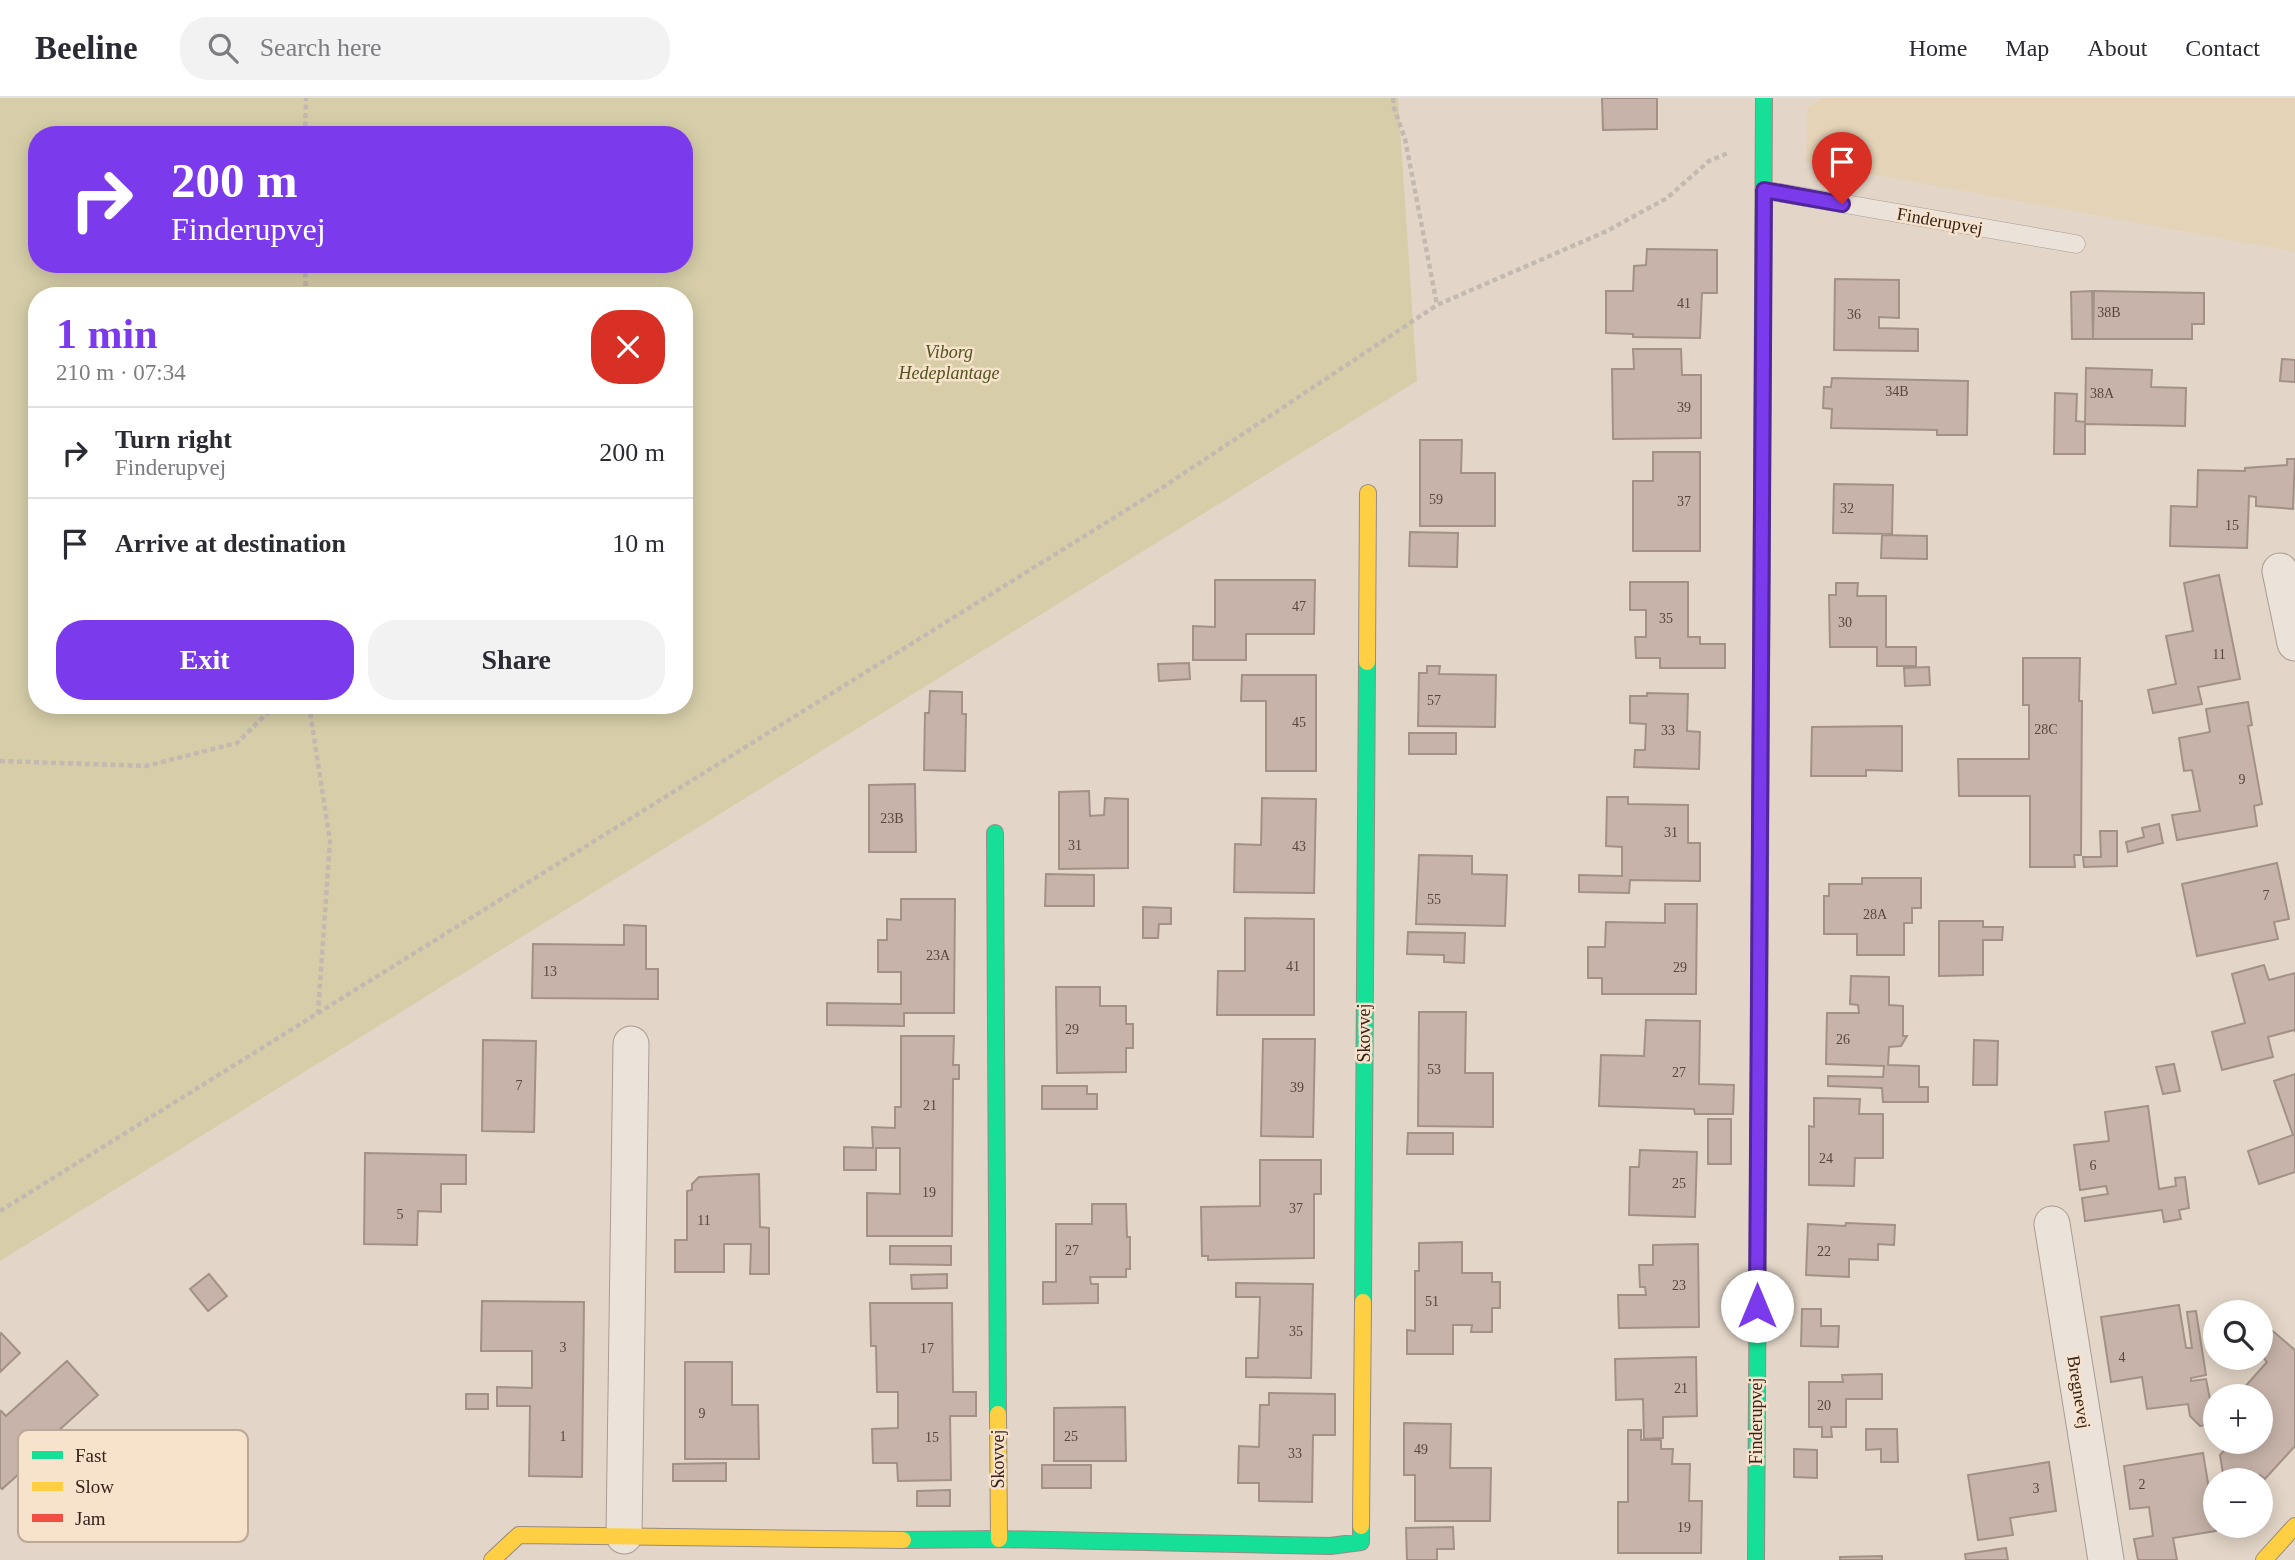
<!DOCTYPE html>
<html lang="en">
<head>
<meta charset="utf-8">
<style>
	:root { --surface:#fff; --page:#f2f2f3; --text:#2b2b33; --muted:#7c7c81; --line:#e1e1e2; --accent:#7c3aed }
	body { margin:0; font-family:Georgia,serif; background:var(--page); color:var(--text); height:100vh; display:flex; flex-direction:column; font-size:26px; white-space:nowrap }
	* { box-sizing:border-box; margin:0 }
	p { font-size:23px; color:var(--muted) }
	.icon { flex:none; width:38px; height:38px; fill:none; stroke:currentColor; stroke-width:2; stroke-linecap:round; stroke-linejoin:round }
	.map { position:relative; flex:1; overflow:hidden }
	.side { position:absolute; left:28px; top:189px; width:665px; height:427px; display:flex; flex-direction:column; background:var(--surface); border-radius:28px; box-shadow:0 4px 18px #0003 }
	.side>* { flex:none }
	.top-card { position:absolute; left:28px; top:28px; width:665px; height:147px; border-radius:28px; box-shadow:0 4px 18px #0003; background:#7c3aed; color:#fff; overflow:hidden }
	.fabs { position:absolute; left:2203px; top:1202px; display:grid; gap:14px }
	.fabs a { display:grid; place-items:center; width:70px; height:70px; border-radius:50%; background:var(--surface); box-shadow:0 4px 18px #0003; font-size:35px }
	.pin { position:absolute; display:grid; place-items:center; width:60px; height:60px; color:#fff; margin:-72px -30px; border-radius:50% 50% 50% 0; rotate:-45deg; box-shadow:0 0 7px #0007 }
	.pin .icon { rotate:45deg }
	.me { position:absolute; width:77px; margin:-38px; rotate:0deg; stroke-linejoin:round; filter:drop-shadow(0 0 5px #0008) }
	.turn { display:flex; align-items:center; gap:24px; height:147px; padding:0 28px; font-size:32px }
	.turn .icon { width:91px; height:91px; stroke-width:2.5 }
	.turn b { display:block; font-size:49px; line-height:60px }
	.round { display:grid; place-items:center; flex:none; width:74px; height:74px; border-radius:28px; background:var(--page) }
	.overview { display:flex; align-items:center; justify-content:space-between; height:119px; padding:0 28px }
	h1 { font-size:42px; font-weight:800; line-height:52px; color:var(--accent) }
	.cta { display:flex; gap:14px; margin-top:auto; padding:14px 28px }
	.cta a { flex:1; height:80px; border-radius:28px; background:var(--accent); color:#fff; font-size:28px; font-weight:800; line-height:80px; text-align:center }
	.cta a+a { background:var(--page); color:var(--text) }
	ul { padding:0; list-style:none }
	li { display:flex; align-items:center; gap:21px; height:91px; padding:0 28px; border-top:2px solid var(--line) }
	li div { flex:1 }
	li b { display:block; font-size:26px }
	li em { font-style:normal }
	header { display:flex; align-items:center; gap:42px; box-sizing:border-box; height:98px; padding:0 35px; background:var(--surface); border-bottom:2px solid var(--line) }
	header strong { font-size:33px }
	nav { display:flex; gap:38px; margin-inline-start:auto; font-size:24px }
	.search { width:490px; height:63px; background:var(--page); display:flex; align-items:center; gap:18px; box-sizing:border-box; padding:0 24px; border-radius:28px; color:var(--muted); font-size:26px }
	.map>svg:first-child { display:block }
	.farmland { fill:#e4d3b7 }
	.green { fill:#d7cea9; fill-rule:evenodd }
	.building { fill:#c7b3a9; stroke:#a39188; stroke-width:2 }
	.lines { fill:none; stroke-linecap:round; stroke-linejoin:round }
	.lane-casing { stroke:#a89b92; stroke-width:19 }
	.street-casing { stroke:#a89b92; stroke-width:37 }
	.fast-casing { stroke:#978b82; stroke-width:18 }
	.slow-casing { stroke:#978b82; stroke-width:18 }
	.jam-casing { stroke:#978b82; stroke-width:18 }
	.path { stroke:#c3b9b1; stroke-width:4.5; stroke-dasharray:5 3.5; stroke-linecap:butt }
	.lane { stroke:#ebe3da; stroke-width:18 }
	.street { stroke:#ebe3da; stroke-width:35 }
	.fast { stroke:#16e098; stroke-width:16 }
	.slow { stroke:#ffcf43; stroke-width:16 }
	.jam { stroke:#f24e42; stroke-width:16 }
	.route-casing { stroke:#51269a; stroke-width:18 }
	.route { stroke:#7c3aed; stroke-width:12 }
	.labels { text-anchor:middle; stroke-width:5; stroke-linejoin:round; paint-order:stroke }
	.number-label { font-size:14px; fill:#5a463e }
	.street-label { font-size:18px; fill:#36221b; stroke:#f7e2cc }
	.park-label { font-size:18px; font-style:italic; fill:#515320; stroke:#f7e2cc }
	.key { fill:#f7e2cc; stroke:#bda897; stroke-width:2 }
	.key-label { font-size:19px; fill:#36221b }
</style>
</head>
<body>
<header>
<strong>Beeline</strong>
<div class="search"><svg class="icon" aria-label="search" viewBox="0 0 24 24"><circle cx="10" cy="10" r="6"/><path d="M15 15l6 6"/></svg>Search here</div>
<nav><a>Home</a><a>Map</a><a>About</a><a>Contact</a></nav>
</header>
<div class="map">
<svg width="2295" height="1462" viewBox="0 0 2295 1462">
	<rect width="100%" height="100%" fill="#e3d6c8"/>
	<!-- farmland -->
	<path class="farmland" d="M1821,0H2295V154L1806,64L1807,10Z"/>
	<!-- green -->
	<path class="green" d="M0,0H1398L1417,283L0,1163ZM37,37H684V166H37ZM37,198H684V607H37Z"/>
	<!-- building -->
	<path class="building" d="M1602,0H1657V31L1603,32Z
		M1647,151L1717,152V195H1702L1700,240L1633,239V236L1606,235V193H1633L1634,168L1646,167Z
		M1835,181L1899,182V220L1879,219V230L1918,231V253L1834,252Z
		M2092,193L2093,241H2072L2071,194Z
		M2094,193L2204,195V226H2192V241H2093Z
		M1633,251H1681L1682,277H1701V340L1613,341L1612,271H1634Z
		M2282,261L2295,262V284L2280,283Z
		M2086,270L2152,272L2151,289L2186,290L2185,328L2085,326V356H2054L2055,295L2077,296L2076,323L2085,324Z
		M1832,280L1968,283L1967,337H1937V332L1831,330L1832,311L1823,310L1824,289H1831Z
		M1420,342H1462L1461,375H1495V428H1420Z
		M1653,354H1700V453H1633V383H1653Z
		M2287,361H2295L2293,411L2256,408V399L2249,398L2247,450L2170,448L2171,408L2197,409L2198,372L2245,373V370L2287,367Z
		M1834,386L1893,387L1892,436L1833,435Z
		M1410,434L1458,435L1457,469L1409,468Z
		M1882,437L1927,438V461L1881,460Z
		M2219,477L2240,581L2198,589L2202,606L2153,615L2148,592L2176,586L2166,538L2193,533L2184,485Z
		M1215,482H1315L1314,536H1246V562H1193V528L1215,529Z
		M1630,484H1688V539H1700V546H1725V570H1660V560H1636L1635,539H1646V512H1630Z
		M1836,485H1858L1857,498H1886V549H1916V568H1877V549H1830L1829,497H1836Z
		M2023,560H2080L2079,603H2082L2081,757H2074L2075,769H2030V698H1959L1958,661H2029V607H2023Z
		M1189,565L1190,581L1159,583L1158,566Z
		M1427,568H1440L1439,576L1496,577L1495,629L1418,628L1419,575H1427Z
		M1929,569L1930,587L1905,588L1904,570Z
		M1242,577H1316V673H1266V603H1241Z
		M930,593L962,594V616H966L965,673L924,672L925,615H929Z
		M1647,595L1688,596L1687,633L1700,634L1699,671L1634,669L1635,652H1645L1646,626L1630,625V598H1647Z
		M2248,604L2252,627L2248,628L2262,706L2254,708L2257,728L2177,742L2172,717L2200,713L2192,672L2184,673L2179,640L2210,634L2206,611Z
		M1902,628V673L1866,672V678H1811L1812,629Z
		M1409,635H1456V656H1409Z
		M915,686L916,754H869V687Z
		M1089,693L1090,718L1104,717L1105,700L1128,701V770L1059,771V694Z
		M1607,699H1628V706L1688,707V745H1700V783L1630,782L1629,795L1579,794V777L1622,778V749L1606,748Z
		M1262,700L1316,701L1314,795L1234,794L1235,746L1261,747Z
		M2159,726L2163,745L2128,754L2126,744L2144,739L2142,730Z
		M2100,733H2117V768L2084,769L2083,759H2101Z
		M1419,757L1472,758V776L1507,777L1505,828L1416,826Z
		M2277,765L2289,821L2274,824L2278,841L2197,858L2182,786Z
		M1046,776L1094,777V808H1045Z
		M1862,780H1921V810H1912V825H1904V857H1857V836H1824V798H1829V786H1862Z
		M901,801H955L954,915H904V928L827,927V905L901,906V874H878V842H887V821L901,822Z
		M1665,806H1697L1696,896H1602V880H1588V849H1605L1606,824L1665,825Z
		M1143,809L1171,810V826H1159L1158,840H1143Z
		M1245,820L1314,821V917H1217L1218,873H1245Z
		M1939,823H1983V829H2003L2002,842H1983V877L1939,878Z
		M624,827L646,828V871H658V901L532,900L533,846L624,847Z
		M1408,834L1465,835L1464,865L1444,864V857L1407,856Z
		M2264,867L2269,882L2295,875V934L2294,932L2268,939L2273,959L2222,972L2212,934L2245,925L2232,876Z
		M1851,878L1889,879V907L1903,908V938H1907L1901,948L1889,949L1888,967L1919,968V989H1928V1004H1883L1882,990L1828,988V978L1883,979L1884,968L1826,966L1827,915H1859L1858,907L1850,906Z
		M1056,889H1100V908H1126V926H1133V950H1126V974L1057,975Z
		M1419,914H1466L1465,975H1493V1029L1418,1028Z
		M1646,922L1700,923L1699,986L1734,987L1733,1016H1695L1694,1011L1599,1008L1601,957L1644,958Z
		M901,938H954L953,967H959V981H953L952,1138H867V1095L900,1096V1050H876V1072H844V1049L873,1050L872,1029L895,1030V1009H901Z
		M1263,941H1315L1313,1039L1261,1038Z
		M483,942L536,943L534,1034L482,1033Z
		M1974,942L1998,943L1997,987H1973Z
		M2174,966L2180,993L2163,996L2156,969Z
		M2295,976V1074L2259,1086L2248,1053L2293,1037L2274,983Z
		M1042,988H1087V996H1097V1011H1042Z
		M1814,1000L1860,1001L1859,1016H1883V1060H1855L1854,1088L1809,1087V1028L1814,1029Z
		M2148,1008L2159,1091L2176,1088L2175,1080L2185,1079L2189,1110L2179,1112L2181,1121L2164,1124L2162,1112L2085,1123L2082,1100L2108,1096L2106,1088L2080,1092L2074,1047L2109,1043L2105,1014Z
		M1708,1021H1731V1066H1708Z
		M1408,1035H1453V1056H1407Z
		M1640,1052L1697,1054L1695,1119L1629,1117L1630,1069H1639Z
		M365,1055L466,1057V1086H441V1114L418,1113L417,1147L364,1146Z
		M1260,1062H1321V1096H1314V1160L1208,1162V1158H1202L1201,1109L1260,1108Z
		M759,1076L760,1129L769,1130V1176H750L751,1146H724V1174H675V1142H687V1093L692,1092V1086L699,1079Z
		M1092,1106H1126L1127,1139H1130V1171H1126V1179H1090L1091,1186H1098V1205L1043,1206V1184H1056V1126H1092Z
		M1846,1125L1895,1127L1894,1147L1878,1146V1162L1849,1161V1179L1806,1177L1808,1126L1845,1128Z
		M1462,1144V1175H1492V1184H1500V1210H1492V1234H1471L1472,1227H1453V1256H1407V1232L1415,1233V1173H1419V1145Z
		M1698,1146L1699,1229L1619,1230L1618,1197H1646L1645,1189H1640L1639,1167H1653V1147Z
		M890,1148H951V1167L890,1166Z
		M209,1176L227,1198L208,1213L190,1191Z
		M947,1176V1190L912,1191L911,1177Z
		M1236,1185L1313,1186L1311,1280L1246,1279V1260H1258L1260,1199H1236Z
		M482,1203L584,1204L582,1379L529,1378L530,1308H497V1289L532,1290V1253H481Z
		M870,1205H952L953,1294H976V1318H950L951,1382L898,1383L897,1365H873L872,1331L898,1330V1294H877L876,1248H871Z
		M2179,1207L2186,1250H2192L2187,1214L2196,1213L2206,1277L2191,1280V1283L2206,1281L2210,1301L2216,1306V1322L2212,1319L2213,1326L2200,1328L2190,1318L2188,1306L2147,1311L2142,1279L2111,1284L2101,1219Z
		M1802,1211H1821V1228H1839L1838,1249L1801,1248Z
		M2261,1223L2295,1252V1348L2265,1381L2260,1377L2256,1382H2224L2220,1357L2228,1348L2225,1344H2261V1298H2248L2242,1292L2267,1264L2261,1257Z
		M1,1235L20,1255L0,1274V1236Z
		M1696,1259L1697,1318L1663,1319V1340L1644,1341L1643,1301L1616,1302L1615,1261Z
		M67,1263L98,1297L37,1352L40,1357L2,1391L0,1389V1314L1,1313L6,1318Z
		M685,1264H732V1307H758L759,1361H685Z
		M1882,1276V1301H1846V1329H1831L1832,1339H1822V1329H1809V1284H1843L1842,1277Z
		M1269,1295L1335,1296V1337H1313L1312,1404L1259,1403V1385H1238L1239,1348L1259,1349L1260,1307H1269Z
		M466,1296H488V1311H466Z
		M1125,1309L1126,1363H1054V1310Z
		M1404,1325L1451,1326L1450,1370H1491L1490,1423H1415V1377H1404Z
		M1866,1331H1897L1898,1364H1881V1351L1866,1352Z
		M1628,1332H1641V1342H1661V1351H1673L1672,1366H1690L1689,1403H1702L1701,1455H1618V1404H1628Z
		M1794,1351L1817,1352V1380L1794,1379Z
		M2203,1355L2216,1433L2173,1440L2177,1462H2138L2134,1441L2153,1438L2149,1409L2130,1411L2124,1368Z
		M2049,1364L2056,1413L2010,1420L2013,1437L1978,1442L1968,1377Z
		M726,1365V1383H673V1366Z
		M1042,1367H1091V1390H1042Z
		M950,1392V1408H917V1393Z
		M1453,1429L1454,1451H1437V1462H1407L1406,1430Z
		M2006,1450L2008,1462H1966L1965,1456Z
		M1882,1458V1462H1840V1459Z"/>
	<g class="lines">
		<defs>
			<path id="lane" d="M1764,92L2076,146"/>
			<path id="street" d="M2280,473L2295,545
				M2052,1126L2106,1462
				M624,1438L631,946"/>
			<path id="fast" d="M995,735L998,1316
				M1760,783L1764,0
				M1363,1204L1367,564
				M903,1442L999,1441L1330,1448L1361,1444V1428
				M1756,1462L1759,959"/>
			<path id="slow" d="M1367,564L1368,395
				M998,1316L999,1441
				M1361,1428L1363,1204
				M492,1462L519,1437L903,1442
				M2264,1462L2295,1428"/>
			<path id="jam" d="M1759,959L1760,783"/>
		</defs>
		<!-- lane casing -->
		<use href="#lane" class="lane-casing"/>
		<!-- street casing -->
		<use href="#street" class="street-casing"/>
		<!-- fast casing -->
		<use href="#fast" class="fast-casing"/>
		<!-- slow casing -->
		<use href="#slow" class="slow-casing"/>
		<!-- jam casing -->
		<use href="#jam" class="jam-casing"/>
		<!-- path -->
		<path class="path" d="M1393,0L1394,10L1405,41L1437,207
			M305,37L306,0
			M305,166L306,198
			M309,607L330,743L318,915
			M0,663L146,668L237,645L275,607
			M0,1113L1160,391L1437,207L1607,133L1667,100L1709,63L1728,55"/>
		<!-- lane -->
		<use href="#lane" class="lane"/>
		<!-- street -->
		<use href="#street" class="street"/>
		<!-- fast -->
		<use href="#fast" class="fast"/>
		<!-- slow -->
		<use href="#slow" class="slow"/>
		<!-- jam -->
		<use href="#jam" class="jam"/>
	</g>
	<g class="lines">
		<defs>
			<path id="route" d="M1757,1208L1764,92L1842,106"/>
		</defs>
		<!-- route casing -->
		<use href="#route" class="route-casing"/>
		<!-- route -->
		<use href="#route" class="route"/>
	</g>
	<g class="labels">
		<!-- number labels -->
		<g class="number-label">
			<text x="1684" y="210">41</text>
			<text x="2109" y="219">38B</text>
			<text x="1854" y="221">36</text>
			<text x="1897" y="298">34B</text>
			<text x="2102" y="300">38A</text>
			<text x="1684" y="314">39</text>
			<text x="1436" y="406">59</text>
			<text x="1684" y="408">37</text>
			<text x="1847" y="415">32</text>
			<text x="2232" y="432">15</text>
			<text x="1299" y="513">47</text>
			<text x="1666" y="525">35</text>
			<text x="1845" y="529">30</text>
			<text x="2219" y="561">11</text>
			<text x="1434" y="607">57</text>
			<text x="1299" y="629">45</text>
			<text x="2046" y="636">28C</text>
			<text x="1668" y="637">33</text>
			<text x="2242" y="686">9</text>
			<text x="892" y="725">23B</text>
			<text x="1671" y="739">31</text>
			<text x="1075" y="752">31</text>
			<text x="1299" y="753">43</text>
			<text x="2266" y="802">7</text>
			<text x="1434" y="806">55</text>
			<text x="1875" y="821">28A</text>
			<text x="938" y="862">23A</text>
			<text x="1293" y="873">41</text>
			<text x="1680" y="874">29</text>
			<text x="550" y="878">13</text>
			<text x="1072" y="936">29</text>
			<text x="1843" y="946">26</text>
			<text x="1434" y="976">53</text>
			<text x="1679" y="979">27</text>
			<text x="519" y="992">7</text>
			<text x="1297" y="994">39</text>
			<text x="930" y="1012">21</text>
			<text x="1826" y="1065">24</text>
			<text x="2093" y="1072">6</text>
			<text x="1679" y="1090">25</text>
			<text x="929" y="1099">19</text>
			<text x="1296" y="1115">37</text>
			<text x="400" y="1121">5</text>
			<text x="704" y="1127">11</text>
			<text x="1072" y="1157">27</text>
			<text x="1824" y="1158">22</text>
			<text x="1679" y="1192">23</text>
			<text x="1432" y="1208">51</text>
			<text x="1296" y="1238">35</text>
			<text x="563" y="1254">3</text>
			<text x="927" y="1255">17</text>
			<text x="2122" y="1264">4</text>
			<text x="1681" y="1295">21</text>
			<text x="1824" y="1312">20</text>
			<text x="702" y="1320">9</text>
			<text x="563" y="1343">1</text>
			<text x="1071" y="1343">25</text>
			<text x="932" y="1344">15</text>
			<text x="1421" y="1356">49</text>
			<text x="1295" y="1360">33</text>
			<text x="2142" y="1391">2</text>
			<text x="2036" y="1395">3</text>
			<text x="1684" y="1434">19</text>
		</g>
		<!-- street labels -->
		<g class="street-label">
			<text transform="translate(1940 123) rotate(10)" y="6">Finderupvej</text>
			<text transform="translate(1364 935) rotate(-90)" y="6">Skovvej</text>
			<text transform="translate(2079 1294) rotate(81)" y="6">Bregnevej</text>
			<text transform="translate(1756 1323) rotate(-90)" y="6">Finderupvej</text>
			<text transform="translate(998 1361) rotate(-90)" y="6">Skovvej</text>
		</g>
		<!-- park labels -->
		<g class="park-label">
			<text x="949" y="260">Viborg<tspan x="949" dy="21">Hedeplantage</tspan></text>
		</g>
	</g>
	<!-- legend -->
	<rect x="18" y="1332" width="230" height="112" rx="10" class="key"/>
	<rect x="32" y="1353" width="31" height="8" fill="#16e098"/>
	<rect x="32" y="1384" width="31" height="9" fill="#ffcf43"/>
	<rect x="32" y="1416" width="31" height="8" fill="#f24e42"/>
	<g class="key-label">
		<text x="75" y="1364">Fast</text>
		<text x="75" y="1395">Slow</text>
		<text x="75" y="1427">Jam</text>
	</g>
</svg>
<div class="fabs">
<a><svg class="icon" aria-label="search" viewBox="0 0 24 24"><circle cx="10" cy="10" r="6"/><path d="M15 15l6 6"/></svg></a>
<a>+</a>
<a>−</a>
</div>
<div class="pin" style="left:1842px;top:106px;background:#d93025"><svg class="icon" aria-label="arrive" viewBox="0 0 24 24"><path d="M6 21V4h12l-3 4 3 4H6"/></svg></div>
<svg class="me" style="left:1757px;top:1208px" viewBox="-20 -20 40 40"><circle r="19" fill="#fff"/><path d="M0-13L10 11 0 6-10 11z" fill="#7c3aed"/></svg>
<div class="top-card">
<div class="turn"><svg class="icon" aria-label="right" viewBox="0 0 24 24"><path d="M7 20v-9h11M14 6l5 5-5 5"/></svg><div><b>200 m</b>Finderupvej</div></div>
</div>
<section class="side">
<div class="overview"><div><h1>1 min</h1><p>210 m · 07:34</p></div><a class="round" style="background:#d93025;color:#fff"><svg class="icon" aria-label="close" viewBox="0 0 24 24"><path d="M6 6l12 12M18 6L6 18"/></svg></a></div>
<ul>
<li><svg class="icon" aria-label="right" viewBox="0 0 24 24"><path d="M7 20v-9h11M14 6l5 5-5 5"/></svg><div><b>Turn right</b><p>Finderupvej</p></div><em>200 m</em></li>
<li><svg class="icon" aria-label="arrive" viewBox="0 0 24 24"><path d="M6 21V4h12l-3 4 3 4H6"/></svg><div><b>Arrive at destination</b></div><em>10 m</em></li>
</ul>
<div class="cta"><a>Exit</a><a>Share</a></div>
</section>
</div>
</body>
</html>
